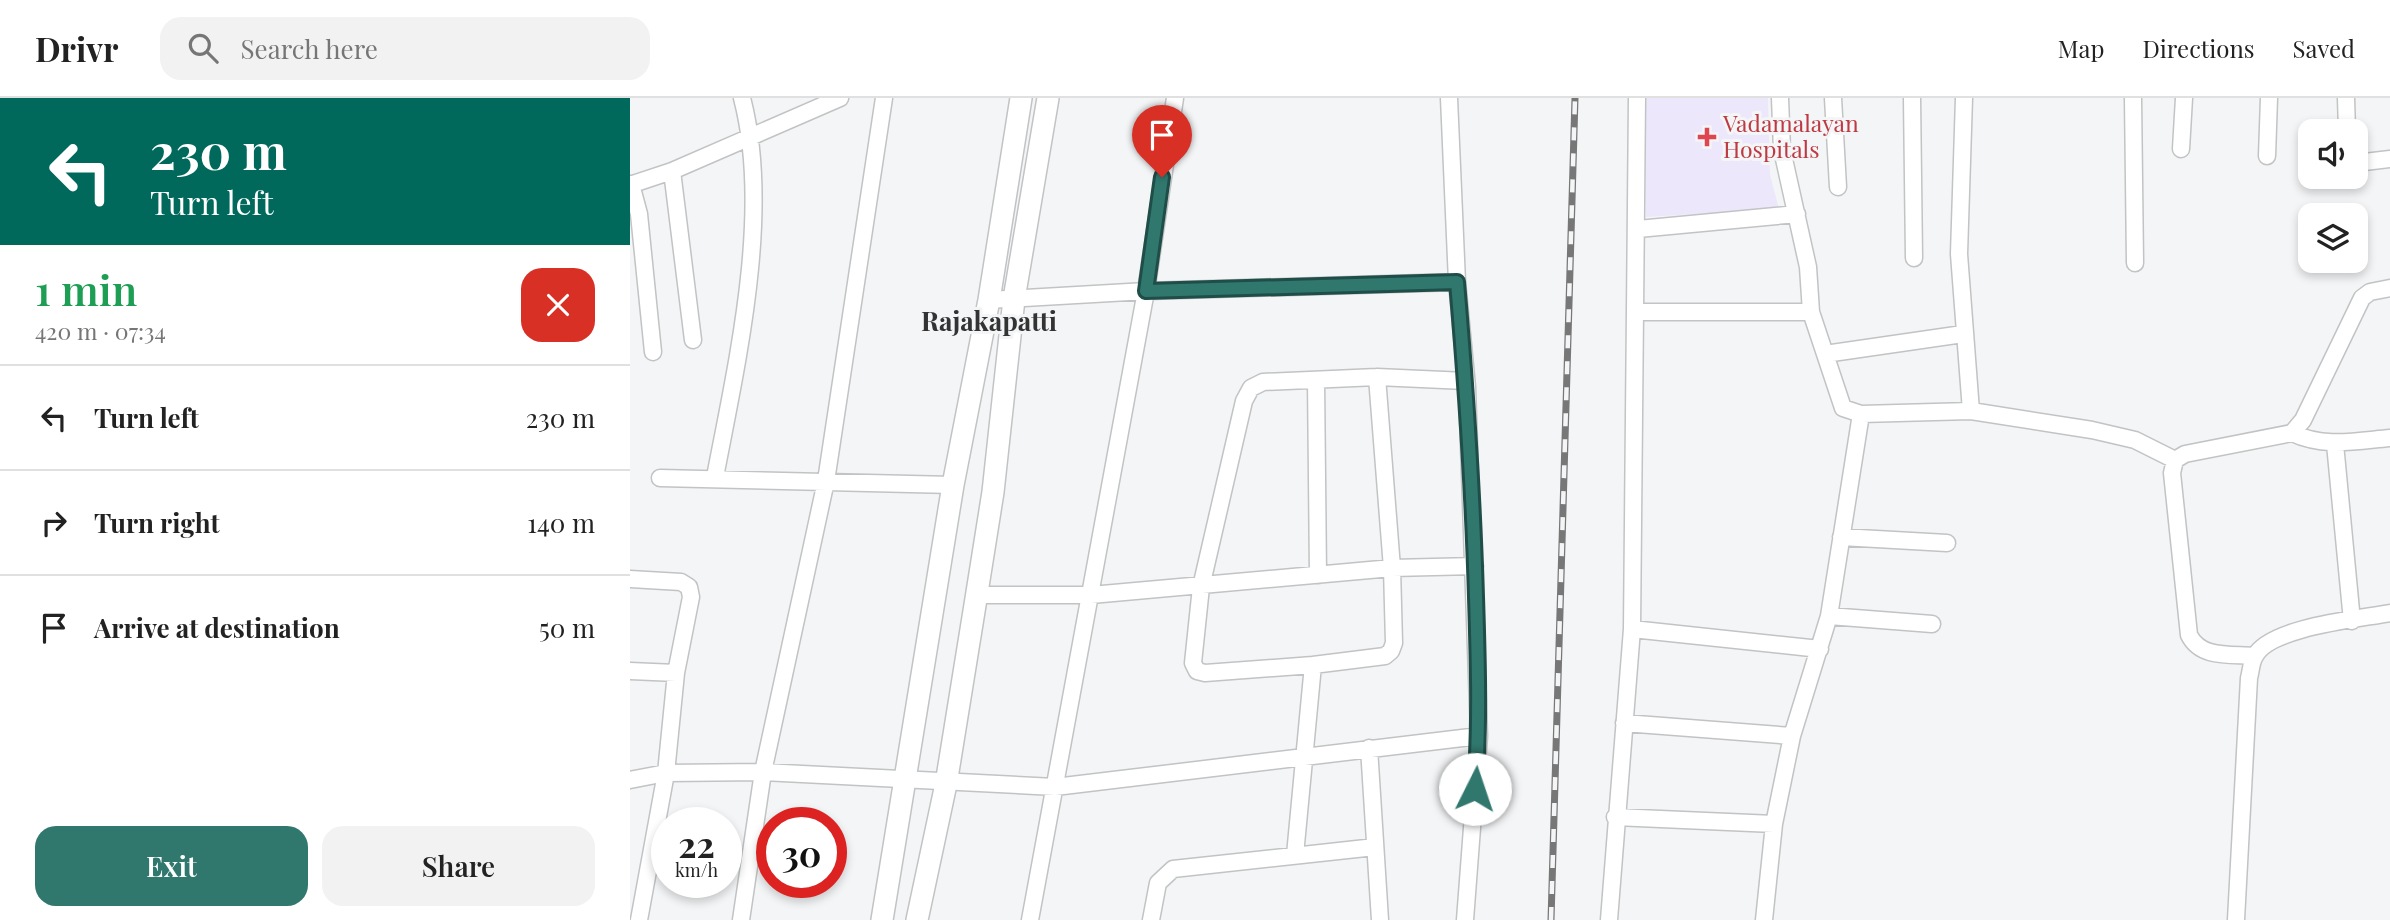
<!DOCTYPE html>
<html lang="en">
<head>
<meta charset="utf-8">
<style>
	:root { --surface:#fff; --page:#f2f2f2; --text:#222; --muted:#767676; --line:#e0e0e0; --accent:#30776e }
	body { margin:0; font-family:"Playfair Display",serif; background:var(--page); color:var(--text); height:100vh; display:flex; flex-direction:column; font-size:26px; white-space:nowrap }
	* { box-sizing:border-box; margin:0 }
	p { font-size:23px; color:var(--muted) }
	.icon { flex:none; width:38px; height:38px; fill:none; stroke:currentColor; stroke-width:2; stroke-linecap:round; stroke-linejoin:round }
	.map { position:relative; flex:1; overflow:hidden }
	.side { display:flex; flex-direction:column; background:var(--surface); width:630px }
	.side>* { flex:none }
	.hud { background:#00695c; color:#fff; overflow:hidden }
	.controls { position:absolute; left:1668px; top:21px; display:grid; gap:14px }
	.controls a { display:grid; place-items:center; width:70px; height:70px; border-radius:14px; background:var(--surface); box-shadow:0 4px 10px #0003; font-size:35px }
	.speed { position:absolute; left:21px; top:709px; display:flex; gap:14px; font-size:35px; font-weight:700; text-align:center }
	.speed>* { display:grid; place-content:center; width:91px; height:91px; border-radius:50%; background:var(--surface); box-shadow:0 4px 10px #0003; line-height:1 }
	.speed small { font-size:18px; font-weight:400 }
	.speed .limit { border:10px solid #d22; background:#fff; color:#111 }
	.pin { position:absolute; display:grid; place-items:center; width:60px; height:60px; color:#fff; margin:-72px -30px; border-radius:50% 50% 50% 0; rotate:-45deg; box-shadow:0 0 7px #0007 }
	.pin .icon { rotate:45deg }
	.me { position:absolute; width:77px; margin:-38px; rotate:4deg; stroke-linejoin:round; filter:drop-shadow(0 0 5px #0008) }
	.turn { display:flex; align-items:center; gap:24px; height:147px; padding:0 35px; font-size:32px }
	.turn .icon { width:91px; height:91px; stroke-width:2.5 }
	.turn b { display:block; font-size:49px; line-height:60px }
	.round { display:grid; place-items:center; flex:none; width:74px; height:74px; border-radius:21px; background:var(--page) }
	.overview { display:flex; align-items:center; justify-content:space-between; height:119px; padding:0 35px }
	h1 { font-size:42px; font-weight:600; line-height:52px; color:#1e9e55 }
	.button { display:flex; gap:14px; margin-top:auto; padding:14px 35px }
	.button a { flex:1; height:80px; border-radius:21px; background:var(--accent); color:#fff; font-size:28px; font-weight:600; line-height:80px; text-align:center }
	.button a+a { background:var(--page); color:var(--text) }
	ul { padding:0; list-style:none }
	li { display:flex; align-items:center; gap:21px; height:105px; padding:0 35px; border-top:2px solid var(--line) }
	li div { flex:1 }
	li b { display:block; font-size:26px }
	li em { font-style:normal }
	header { display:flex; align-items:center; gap:42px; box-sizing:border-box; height:98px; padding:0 35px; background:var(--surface); border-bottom:2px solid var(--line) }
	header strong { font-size:33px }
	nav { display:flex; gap:38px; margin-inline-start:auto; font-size:24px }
	.search { width:490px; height:63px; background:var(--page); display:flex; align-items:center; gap:18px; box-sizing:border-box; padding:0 24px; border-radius:21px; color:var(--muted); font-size:26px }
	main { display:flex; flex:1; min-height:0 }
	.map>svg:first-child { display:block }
	.medical { fill:#ede7fc }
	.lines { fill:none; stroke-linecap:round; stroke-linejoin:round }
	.street-casing { stroke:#c2c3c4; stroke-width:19 }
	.secondary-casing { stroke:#c2c3c4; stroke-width:24 }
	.street { stroke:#fff; stroke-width:16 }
	.secondary { stroke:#fff; stroke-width:21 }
	.rail-casing { stroke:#777778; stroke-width:7 }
	.rail { stroke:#f3f5f6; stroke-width:4.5; stroke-dasharray:13; stroke-linecap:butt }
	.route-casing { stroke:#1f4d48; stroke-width:18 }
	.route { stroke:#30776e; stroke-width:12 }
	.health-dot { fill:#e0444e; stroke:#f3f5f6; stroke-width:2.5 }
	.labels { text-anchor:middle; stroke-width:6; stroke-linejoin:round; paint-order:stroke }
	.health-label { font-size:23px; fill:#be3a42; stroke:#f3f5f6; text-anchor:start }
	.quarter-label { font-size:26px; font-weight:bold; fill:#333334; stroke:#f3f5f6 }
</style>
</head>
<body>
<header>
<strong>Drivr</strong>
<div class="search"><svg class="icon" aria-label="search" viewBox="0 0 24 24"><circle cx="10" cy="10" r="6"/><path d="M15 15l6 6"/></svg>Search here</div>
<nav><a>Map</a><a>Directions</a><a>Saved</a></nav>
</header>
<main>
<section class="side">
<div class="hud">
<div class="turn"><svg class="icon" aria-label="left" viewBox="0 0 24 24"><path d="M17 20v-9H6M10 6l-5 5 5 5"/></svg><div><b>230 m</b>Turn left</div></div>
</div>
<div class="overview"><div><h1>1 min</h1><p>420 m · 07:34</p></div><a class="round" style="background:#d93025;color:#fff"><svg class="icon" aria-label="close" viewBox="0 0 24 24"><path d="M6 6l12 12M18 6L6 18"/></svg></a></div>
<ul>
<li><svg class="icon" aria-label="left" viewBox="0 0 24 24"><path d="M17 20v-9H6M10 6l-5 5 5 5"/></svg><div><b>Turn left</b></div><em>230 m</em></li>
<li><svg class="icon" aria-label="right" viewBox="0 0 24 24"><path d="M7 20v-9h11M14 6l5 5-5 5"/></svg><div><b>Turn right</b></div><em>140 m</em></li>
<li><svg class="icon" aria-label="arrive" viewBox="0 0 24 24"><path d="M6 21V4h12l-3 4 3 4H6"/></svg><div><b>Arrive at destination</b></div><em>50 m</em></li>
</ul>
<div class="button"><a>Exit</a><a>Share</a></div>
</section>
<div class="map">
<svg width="1760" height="822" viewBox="0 0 1760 822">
	<rect width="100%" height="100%" fill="#f3f5f6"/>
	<!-- medical -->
	<path class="medical" d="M1015,0H1138L1140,77L1149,111L1016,119Z"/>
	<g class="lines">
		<defs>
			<path id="street" d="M819,0L827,184L837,289L849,638L835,822
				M1150,0L1152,52L1178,169L1181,214L1213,310L1231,316L1341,313L1462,332L1505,342L1545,362
				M1203,0L1208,89
				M1282,0L1284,160
				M1334,0L1329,156L1341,313
				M1503,0L1505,165
				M1716,0L1717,33
				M1551,51L1554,0
				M1637,58L1639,0
				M1726,65L1760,61
				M42,73L63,242
				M1,86L9,116L23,254
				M0,87L42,73L210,0
				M1008,131L1167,116
				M359,202L516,193L827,184
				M1008,214H1181
				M1195,256L1333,236
				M686,282L688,477
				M1662,335C1694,350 1726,343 1760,340
				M1705,346L1722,523
				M85,379C107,264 142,114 112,0
				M30,380L323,387
				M1211,439L1317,445
				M0,481L51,484L59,489L61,499L46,575L36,675L133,674L425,689L849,638
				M347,497H461L762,470L845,468
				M1199,518L1302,526
				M1002,531L1190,551
				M1625,558C1600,556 1571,561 1559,537L1542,375L1545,362L1555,356L1662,335L1673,322L1732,200L1740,194L1760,190
				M683,567L755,558L761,553L764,545L762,470L747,279
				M0,573L46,575
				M994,625L1162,638
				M739,650L750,822
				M0,682L36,675L9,822
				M985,719L1144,726
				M665,757L683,567L575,575L567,573L563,565L571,489L614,303L621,290L633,284L747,279L836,283
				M111,822L133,674L196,383L254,0
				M400,822L516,193L545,0
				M521,822L528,785L543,771L745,749
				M979,822L1002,531L1007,0
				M1134,822L1144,726L1162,638L1199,518L1231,316
				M1606,822L1619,580C1621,573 1621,564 1625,558C1640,529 1729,521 1760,515"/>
			<path id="secondary" d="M252,822L323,387L359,202L391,0
				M287,822L316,686L345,507L363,394L384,201L418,0"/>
		</defs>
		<!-- street casing -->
		<use href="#street" class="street-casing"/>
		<!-- secondary casing -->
		<use href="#secondary" class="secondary-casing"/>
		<!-- street -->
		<use href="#street" class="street"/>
		<!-- secondary -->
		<use href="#secondary" class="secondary"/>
		<defs>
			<path id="rail" d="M921,822L945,0"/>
		</defs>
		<!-- rail casing -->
		<use href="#rail" class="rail-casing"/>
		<!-- rail -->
		<use href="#rail" class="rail"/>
	</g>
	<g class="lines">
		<defs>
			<path id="route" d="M532,79L516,193L827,184C836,289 843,393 846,499C848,563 850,627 845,691"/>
		</defs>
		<!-- route casing -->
		<use href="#route" class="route-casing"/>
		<!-- route -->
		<use href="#route" class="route"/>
	</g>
	<!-- markers -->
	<path class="health-dot" d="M1073.5 28.5h7v7h7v7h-7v7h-7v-7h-7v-7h7z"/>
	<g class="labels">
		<!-- health labels -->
		<g class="health-label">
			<text x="1093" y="34">Vadamalayan<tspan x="1093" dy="26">Hospitals</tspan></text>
		</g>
		<!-- quarter labels -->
		<g class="quarter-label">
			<text x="359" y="233">Rajakapatti</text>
		</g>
	</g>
</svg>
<div class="controls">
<a><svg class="icon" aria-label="sound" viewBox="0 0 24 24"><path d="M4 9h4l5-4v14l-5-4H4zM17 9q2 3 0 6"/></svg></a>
<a><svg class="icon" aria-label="layers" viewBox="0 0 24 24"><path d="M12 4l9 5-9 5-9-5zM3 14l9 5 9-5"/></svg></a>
</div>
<div class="speed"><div>22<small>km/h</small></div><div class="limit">30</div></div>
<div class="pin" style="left:532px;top:79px;background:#d93025"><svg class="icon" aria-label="arrive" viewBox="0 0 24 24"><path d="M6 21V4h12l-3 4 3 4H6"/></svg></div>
<svg class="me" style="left:845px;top:691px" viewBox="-20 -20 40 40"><circle r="19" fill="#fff"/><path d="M0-13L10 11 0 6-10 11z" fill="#30776e"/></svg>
</div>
</main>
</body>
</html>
